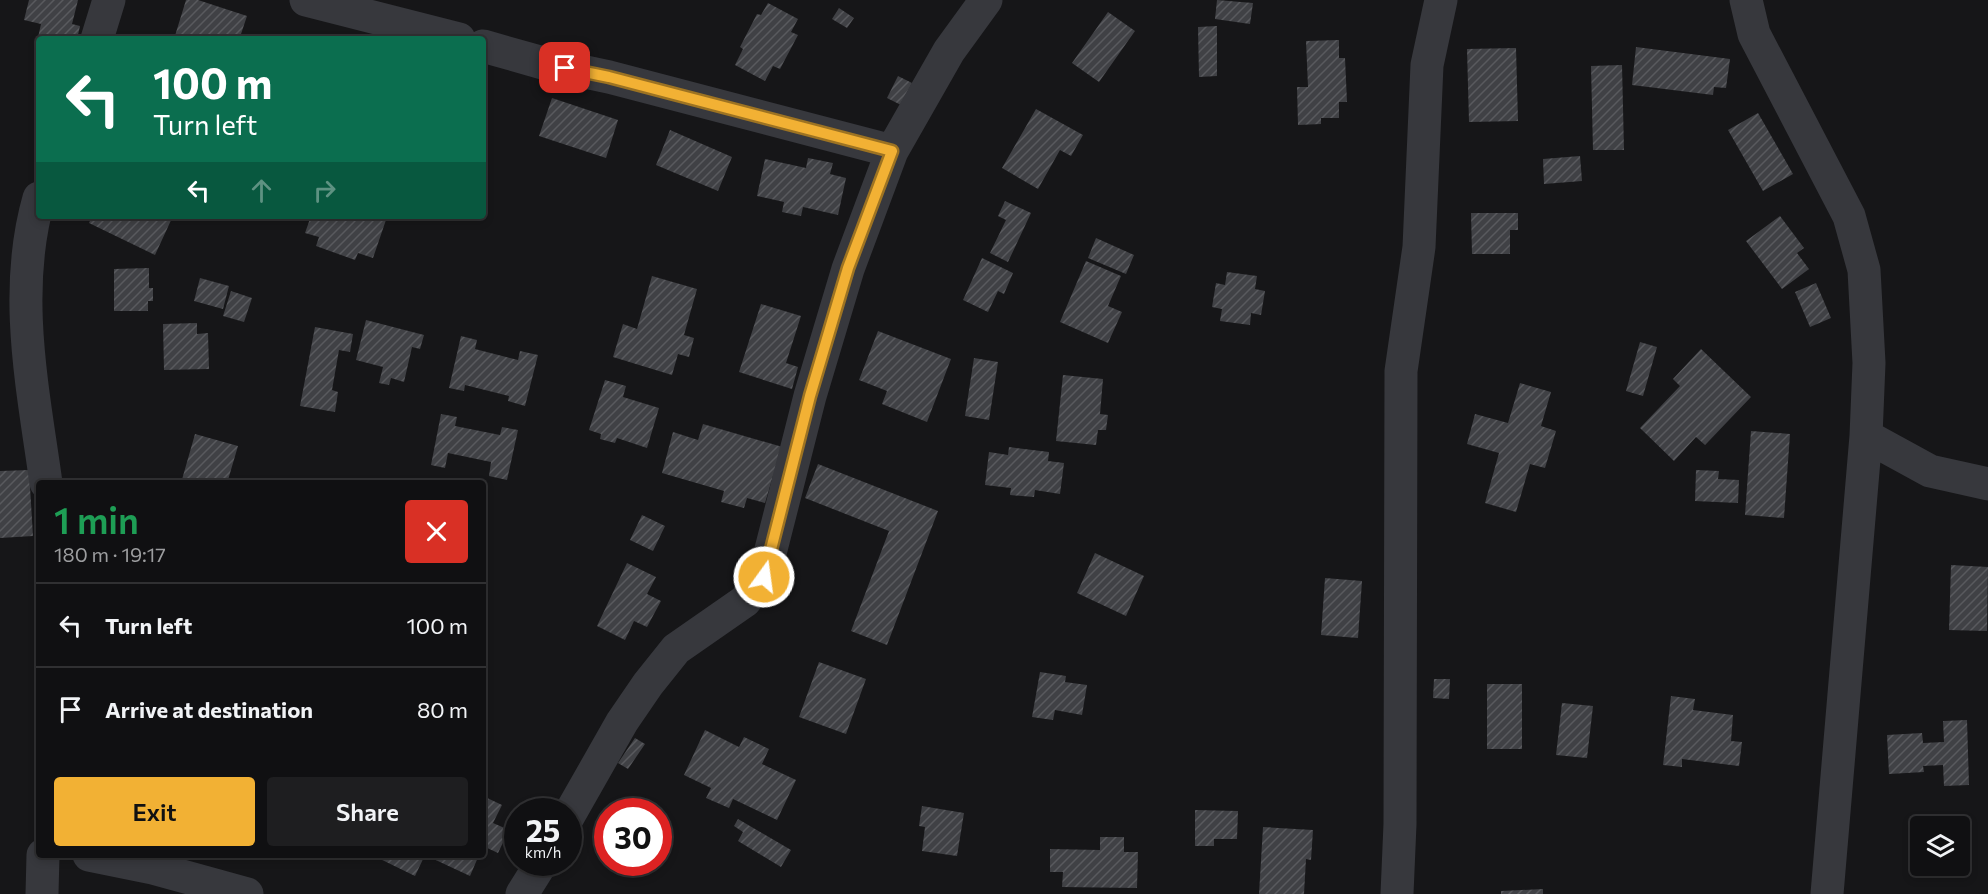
<!DOCTYPE html>
<html lang="en">
<head>
<meta charset="utf-8">
<style>
	:root { --surface:#101012; --page:#1e1e20; --text:#f1f3f6; --muted:#9c9d9f; --line:#303032; --accent:#f2b134 }
	body { margin:0; font-family:Commissioner,sans-serif; background:var(--page); color:var(--text); height:100vh; display:flex; flex-direction:column; font-size:22px; white-space:nowrap }
	* { box-sizing:border-box; margin:0 }
	p { font-size:20px; color:var(--muted) }
	.icon { flex:none; width:33px; height:33px; fill:none; stroke:currentColor; stroke-width:2; stroke-linecap:round; stroke-linejoin:round }
	.map { position:relative; flex:1; overflow:hidden }
	.side { position:absolute; left:36px; top:480px; width:450px; height:378px; display:flex; flex-direction:column; background:var(--surface); border-radius:6px; box-shadow:0 3px 9px #0003,0 0 0 2px var(--line) }
	.side>* { flex:none }
	.hud { position:absolute; left:36px; top:36px; width:450px; height:183px; border-radius:6px; box-shadow:0 3px 9px #0003,0 0 0 2px var(--line); background:#0b6e4f; color:#fff; overflow:hidden }
	.buttons { position:absolute; left:1910px; top:816px; display:grid; gap:12px }
	.buttons a { display:grid; place-items:center; width:60px; height:60px; border-radius:6px; background:var(--surface); box-shadow:0 3px 9px #0003,0 0 0 2px var(--line); font-size:30px }
	.speed { position:absolute; left:504px; top:798px; display:flex; gap:12px; font-size:30px; font-weight:700; text-align:center }
	.speed>* { display:grid; place-content:center; width:78px; height:78px; border-radius:50%; background:var(--surface); box-shadow:0 3px 9px #0003,0 0 0 2px var(--line); line-height:1 }
	.speed small { font-size:15px; font-weight:400 }
	.speed .limit { border:9px solid #d22; background:#fff; color:#111 }
	.pin { position:absolute; display:grid; place-items:center; width:51px; height:51px; color:#fff; margin:-26px; border-radius:12px; box-shadow:0 3px 9px #0006 }
	.me { position:absolute; width:66px; margin:-33px; rotate:14deg; stroke-linejoin:round; filter:drop-shadow(0 0 4px #0008) }
	.turn { display:flex; align-items:center; gap:21px; height:126px; padding:0 18px; font-size:27px }
	.turn .icon { width:78px; height:78px; stroke-width:2.5 }
	.turn b { display:block; font-size:42px; line-height:51px }
	.lanes { display:flex; align-items:center; height:57px; padding:0 18px; background:#0003; justify-content:center; gap:30px; direction:ltr }
	.lanes .off { opacity:.35 }
	.round { display:grid; place-items:center; flex:none; width:63px; height:63px; border-radius:6px; background:var(--page) }
	.overview { display:flex; align-items:center; justify-content:space-between; height:102px; padding:0 18px }
	h1 { font-size:36px; font-weight:600; line-height:45px; color:#1e9e55 }
	.cta { display:flex; gap:12px; margin-top:auto; padding:12px 18px }
	.cta a { flex:1; height:69px; border-radius:6px; background:var(--accent); color:#111; font-size:24px; font-weight:600; line-height:69px; text-align:center }
	.cta a+a { background:var(--page); color:var(--text) }
	ul { padding:0; list-style:none }
	li { display:flex; align-items:center; gap:18px; height:84px; padding:0 18px; border-top:2px solid var(--line) }
	li div { flex:1 }
	li b { display:block; font-size:22px }
	li em { font-style:normal }
	.map>svg:first-child { display:block }
	.building { fill:url(#building-hatch) }
	.lines { fill:none; stroke-linecap:round; stroke-linejoin:round }
	.minor { stroke:#37383d; stroke-width:33 }
	.route-casing { stroke:#9d7322; stroke-width:15 }
	.route { stroke:#f2b134; stroke-width:10 }
</style>
</head>
<body>
<div class="map">
<svg width="1988" height="894" viewBox="0 0 1988 894">
	<defs>
		<pattern id="building-hatch" width="6" height="6" patternUnits="userSpaceOnUse" patternTransform="scale(1.5)"><rect width="6" height="6" fill="#404145"/><path d="M-1 1l2-2M0 6l6-6M5 7l2-2" fill="none" stroke="#595a5e"/></pattern>
	</defs>
	<rect width="100%" height="100%" fill="#161618"/>
	<!-- building -->
	<path class="building" d="M29,0H78L72,24L80,26L77,39H39V52L35,51L41,24L24,20Z
		M186,0H198L247,16L240,37L245,39H174Z
		M1217,0L1253,3L1250,24L1215,19Z
		M768,3L798,19L791,32L798,35L780,69L773,66L765,81L735,65L743,49L740,47L757,14L761,15Z
		M839,8L854,18L847,28L832,19Z
		M1108,12L1135,31L1099,82L1072,63Z
		M1217,26V76L1199,77L1198,27Z
		M1339,40V58H1345L1347,102H1339V118H1321V124L1298,125L1297,87H1308L1306,41Z
		M1636,47L1730,59L1726,88L1714,87L1713,95L1632,85Z
		M1516,48L1518,121L1469,122L1467,49Z
		M1622,65L1624,150H1593L1591,66Z
		M898,76L912,83L901,105L887,98Z
		M552,98L618,120L606,158L539,136Z
		M1036,109L1083,135L1071,156L1060,150L1038,189L1002,168Z
		M1758,113L1793,174L1763,191L1728,130Z
		M670,130L732,157L718,191L656,165Z
		M1580,156L1582,181L1544,184L1543,159Z
		M808,158L833,163L830,174L846,178L838,215L803,207L801,216L782,212L784,202L757,196L765,159L806,168Z
		M1005,201L1031,213L1008,262L990,253L1006,220L998,216Z
		M1471,213H1518V230H1510V254H1472Z
		M92,216H173L155,255L89,223Z
		M311,216H385L387,217L373,258L358,253L355,260L316,246L319,237L305,233Z
		M1780,216L1804,248L1797,253L1809,269L1782,289L1746,241Z
		M1096,238L1134,255L1126,274L1088,258Z
		M982,258L1013,273L1004,294L998,291L988,312L963,300Z
		M1086,261L1121,276L1108,306L1122,312L1108,343L1060,322Z
		M149,268V288H153V301H148V311H114V269Z
		M1227,272L1257,276L1255,289L1265,291L1261,315L1251,313L1250,325L1220,321L1222,309L1212,307L1216,283L1225,285Z
		M652,276L697,289L684,335L694,338L689,357L678,354L672,375L613,357L623,324L637,329Z
		M200,278L229,286L223,309L194,301Z
		M1816,283L1831,318L1810,327L1795,292Z
		M231,291L252,298L244,322L223,316Z
		M761,304L801,316L786,363L798,367L792,389L739,372Z
		M366,320L424,335L420,349L412,347L404,382L391,378L389,385L379,383L383,367L356,360Z
		M197,323V334L208,333L209,369L164,370L163,324Z
		M315,327L353,334L350,352L339,350L332,390L338,392L335,412L300,406Z
		M878,331L951,359L927,422L882,404L887,391L859,380Z
		M461,336L477,340L475,349L518,360L520,351L538,355L525,406L508,401L509,396L465,385L464,391L449,388Z
		M1640,342L1657,347L1643,396L1626,391Z
		M1701,349L1751,397L1705,445L1696,437L1674,461L1640,428L1680,386L1673,379Z
		M974,358L998,362L989,420L965,416Z
		M1063,375L1103,379L1100,414L1108,415L1106,430H1098L1096,445L1056,441Z
		M605,380L626,386L623,397L659,408L647,448L617,438L615,443L600,439L601,434L589,430Z
		M1520,383L1551,392L1541,426L1556,431L1545,468L1530,464L1516,512L1485,503L1499,453L1467,444L1475,414L1508,423Z
		M441,414L457,417L455,426L500,435L502,427L518,430L507,480L489,476L491,462L448,453L445,468L431,465Z
		M703,424L786,448L778,477L773,476L765,503L747,498L744,508L721,502L724,491L662,473L673,432L698,440Z
		M1751,431L1790,434L1784,518L1745,515Z
		M195,434L238,446L228,480L236,483H181Z
		M1009,447L1049,452L1048,461L1064,463L1060,494L1035,490L1034,497L1010,495L1011,488L985,485L989,452L1008,455Z
		M818,464L938,511L887,645L851,631L889,531L805,498Z
		M29,470L33,536L0,538V471Z
		M1696,470L1719,471L1718,479L1739,480L1738,503L1695,501Z
		M642,515L665,526L653,551L630,540Z
		M1095,553L1144,576L1126,616L1077,593Z
		M627,563L656,577L647,594L661,601L647,627L634,621L625,640L597,626Z
		M1951,565L1988,567L1987,631L1949,630Z
		M1325,578L1362,581L1358,638L1321,635Z
		M819,662L866,679L846,734L799,717Z
		M1040,672L1066,676L1065,682L1087,685L1082,715L1055,710L1053,720L1032,717Z
		M1434,679H1450L1449,699L1433,698Z
		M1487,684H1522V749H1487Z
		M1671,696L1695,699L1693,710L1733,715L1731,741L1742,742L1739,766L1682,759V767L1663,765Z
		M1562,703L1593,706L1587,758L1556,755Z
		M1967,720L1969,785L1944,786L1943,765L1923,766L1924,772L1889,774L1887,735L1922,733L1923,743L1944,742L1943,721Z
		M705,730L739,747L744,737L769,749L762,764L796,780L777,820L733,799L729,808L706,798L711,788L684,775Z
		M635,738L645,744L628,769L618,763Z
		M483,796L502,805L493,823L509,830L498,853L483,846Z
		M922,806L964,813L957,856L922,851L925,827L919,826Z
		M1195,810L1238,811L1237,839H1214V846H1195Z
		M738,819L791,850L781,867L738,841L743,832L734,826Z
		M1263,827L1313,830L1311,860L1306,859L1304,894H1259Z
		M1100,837H1124V852H1138L1137,888L1062,887L1063,872H1050V849L1100,850Z
		M372,855H479L470,876L425,855L415,876Z
		M1543,889V894H1501V891Z"/>
	<g class="lines">
		<!-- minor -->
		<path class="minor" d="M306,0L459,39
			M1746,0L1754,34L1849,216L1864,270L1869,363L1866,436L1827,894
			M97,39L109,0
			M483,46L543,63L609,77L892,151
			M39,198C12,292 33,389 46,483
			M1866,436L1930,471L1988,484
			M568,817L622,722L648,684L676,649L745,601L764,577L810,396L848,269L892,151L949,51L986,0
			M89,855L153,868L247,894
			M42,894L43,855
			M522,894L542,862
			M1397,894L1400,824L1401,371L1419,247L1427,65L1441,0"/>
	</g>
	<g class="lines">
		<defs>
			<path id="route" d="M565,68L609,77L892,151L848,268L810,396L764,577"/>
		</defs>
		<!-- route casing -->
		<use href="#route" class="route-casing"/>
		<!-- route -->
		<use href="#route" class="route"/>
	</g>
</svg>
<div class="buttons">
<a><svg class="icon" aria-label="layers" viewBox="0 0 24 24"><path d="M12 4l9 5-9 5-9-5zM3 14l9 5 9-5"/></svg></a>
</div>
<div class="speed"><div>25<small>km/h</small></div><div class="limit">30</div></div>
<div class="pin" style="left:565px;top:68px;background:#d93025"><svg class="icon" aria-label="arrive" viewBox="0 0 24 24"><path d="M6 21V4h12l-3 4 3 4H6"/></svg></div>
<svg class="me" style="left:764px;top:577px" viewBox="-20 -20 40 40"><circle r="17" fill="#f2b134" stroke="#fff" stroke-width="3"/><path d="M0-11L8 9 0 5-8 9z" fill="#fff"/></svg>
<div class="hud">
<div class="turn"><svg class="icon" aria-label="left" viewBox="0 0 24 24"><path d="M17 20v-9H6M10 6l-5 5 5 5"/></svg><div><b>100 m</b>Turn left</div></div>
<div class="lanes"><svg class="icon" aria-label="left" viewBox="0 0 24 24"><path d="M17 20v-9H6M10 6l-5 5 5 5"/></svg><svg class="icon off" aria-label="ahead" viewBox="0 0 24 24"><path d="M12 20V5M6 11l6-6 6 6"/></svg><svg class="icon off" aria-label="right" viewBox="0 0 24 24"><path d="M7 20v-9h11M14 6l5 5-5 5"/></svg></div>
</div>
<section class="side">
<div class="overview"><div><h1>1 min</h1><p>180 m · 19:17</p></div><a class="round" style="background:#d93025;color:#fff"><svg class="icon" aria-label="close" viewBox="0 0 24 24"><path d="M6 6l12 12M18 6L6 18"/></svg></a></div>
<ul>
<li><svg class="icon" aria-label="left" viewBox="0 0 24 24"><path d="M17 20v-9H6M10 6l-5 5 5 5"/></svg><div><b>Turn left</b></div><em>100 m</em></li>
<li><svg class="icon" aria-label="arrive" viewBox="0 0 24 24"><path d="M6 21V4h12l-3 4 3 4H6"/></svg><div><b>Arrive at destination</b></div><em>80 m</em></li>
</ul>
<div class="cta"><a>Exit</a><a>Share</a></div>
</section>
</div>
</body>
</html>
